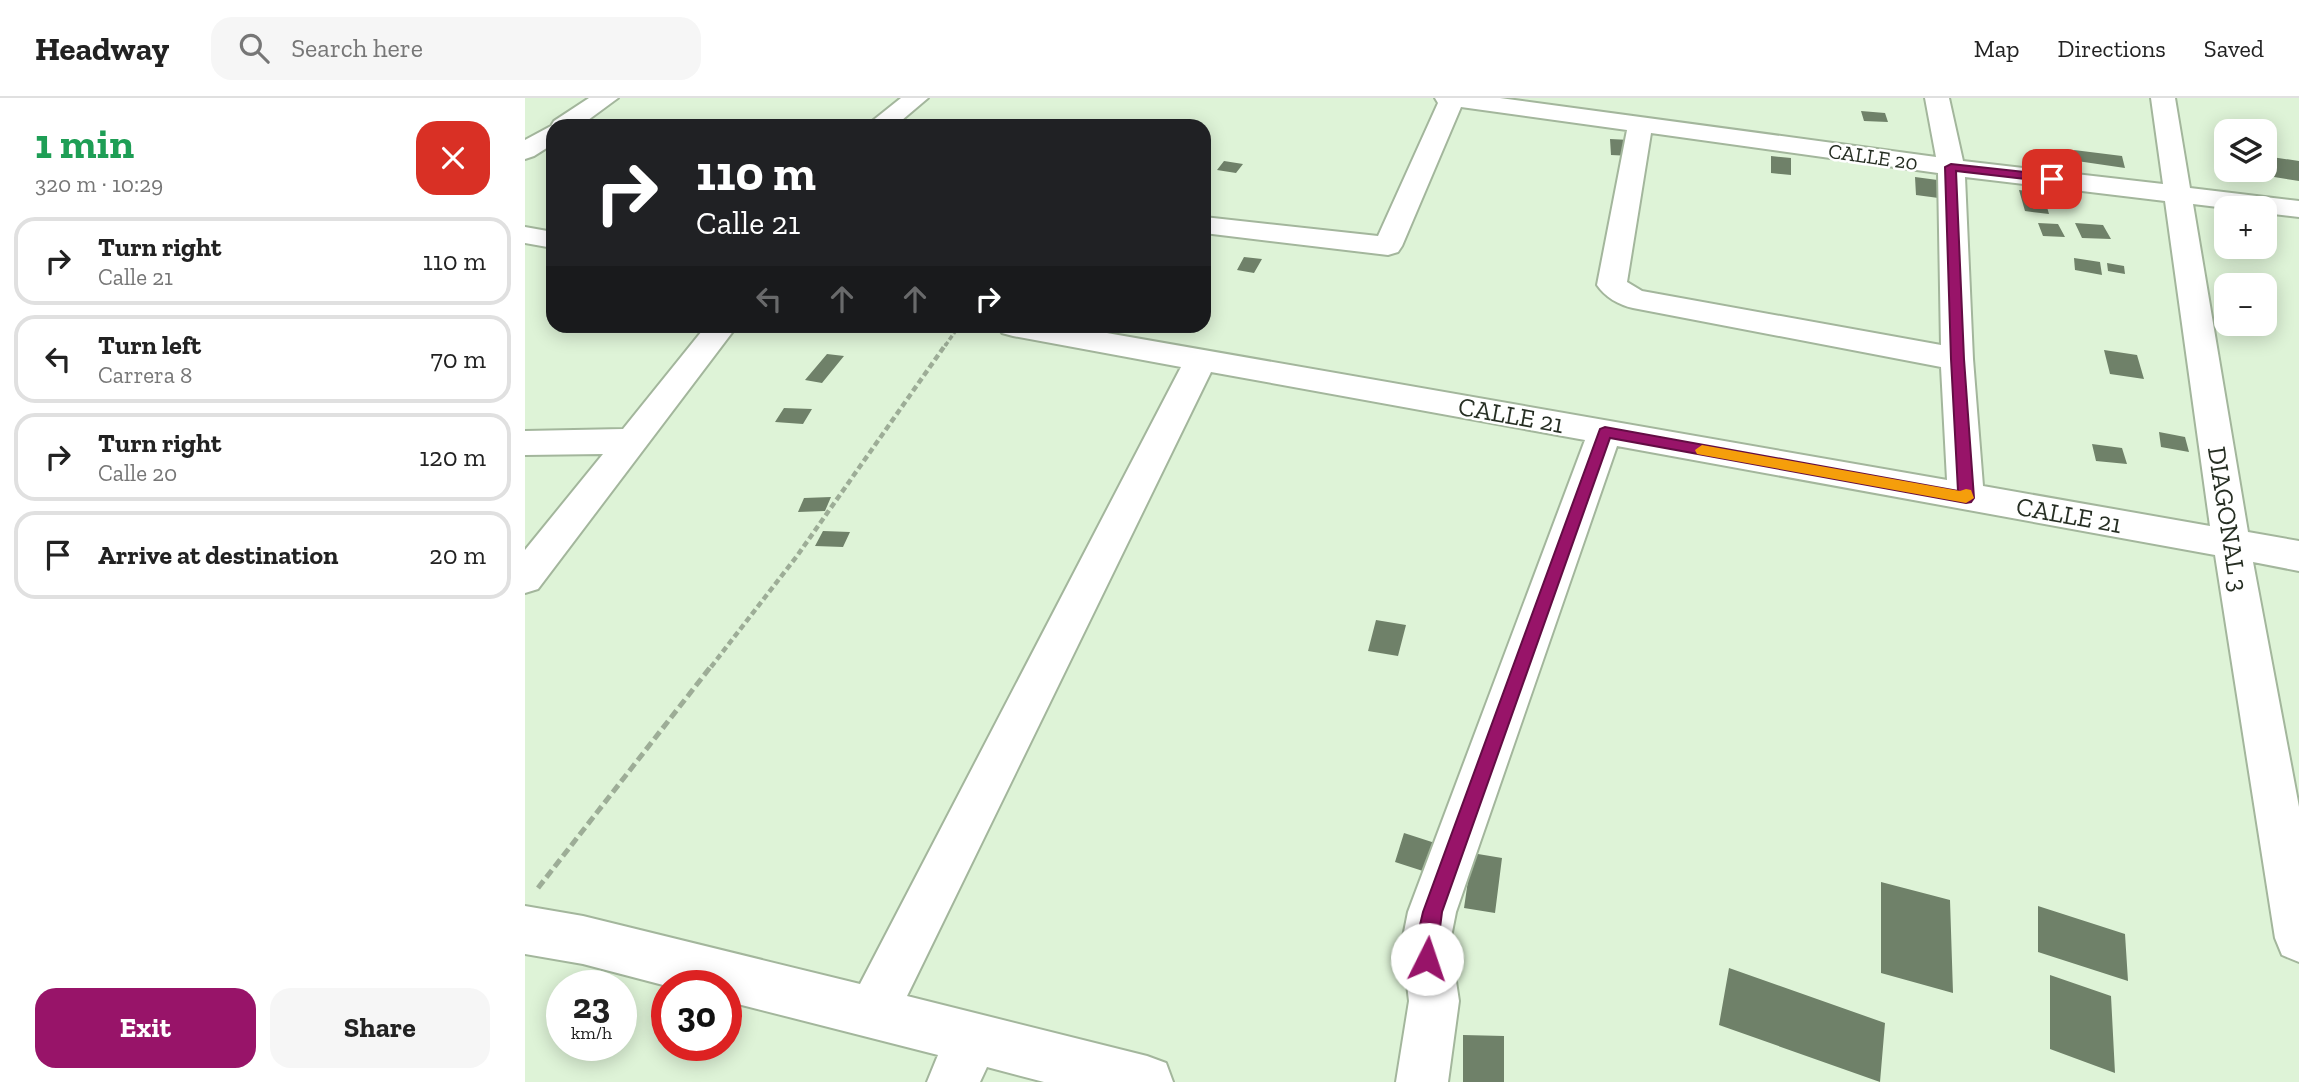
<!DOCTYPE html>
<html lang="en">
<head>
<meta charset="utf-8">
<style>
	:root { --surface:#fff; --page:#f6f6f6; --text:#222; --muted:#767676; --line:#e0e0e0; --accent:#981469 }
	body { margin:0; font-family:"Zilla Slab",serif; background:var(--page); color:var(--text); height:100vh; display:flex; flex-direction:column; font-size:26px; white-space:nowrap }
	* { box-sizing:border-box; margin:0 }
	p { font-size:23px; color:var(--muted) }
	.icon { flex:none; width:38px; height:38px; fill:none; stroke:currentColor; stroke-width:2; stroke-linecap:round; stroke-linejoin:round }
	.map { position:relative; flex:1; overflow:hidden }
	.details { display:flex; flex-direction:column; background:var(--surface); width:525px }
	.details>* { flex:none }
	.guide { position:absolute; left:21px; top:21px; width:665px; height:214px; border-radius:21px; box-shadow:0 4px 18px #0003; background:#202124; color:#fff; overflow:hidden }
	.buttons { position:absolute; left:1689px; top:21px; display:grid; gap:14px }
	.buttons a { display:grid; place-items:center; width:63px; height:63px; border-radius:14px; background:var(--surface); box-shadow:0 4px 18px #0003; font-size:35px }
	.speed { position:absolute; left:21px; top:872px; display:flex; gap:14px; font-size:35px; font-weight:700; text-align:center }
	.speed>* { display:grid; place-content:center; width:91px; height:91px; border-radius:50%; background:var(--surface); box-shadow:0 4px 18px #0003; line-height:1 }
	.speed small { font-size:18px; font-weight:400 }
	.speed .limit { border:10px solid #d22; background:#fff; color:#111 }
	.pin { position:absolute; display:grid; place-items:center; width:60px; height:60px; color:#fff; margin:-30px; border-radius:14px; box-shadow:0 4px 10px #0006 }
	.me { position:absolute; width:77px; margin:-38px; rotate:4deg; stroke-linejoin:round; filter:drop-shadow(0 0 5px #0008) }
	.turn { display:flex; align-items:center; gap:24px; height:147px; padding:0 35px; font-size:32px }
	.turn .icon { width:91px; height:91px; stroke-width:2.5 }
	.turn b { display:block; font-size:49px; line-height:60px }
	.lanes { display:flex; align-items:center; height:66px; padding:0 35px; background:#0003; justify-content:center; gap:35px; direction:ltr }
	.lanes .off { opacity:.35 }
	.round { display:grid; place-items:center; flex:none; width:74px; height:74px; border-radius:21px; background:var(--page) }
	.headline { display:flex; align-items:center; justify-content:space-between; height:119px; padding:0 35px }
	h1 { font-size:42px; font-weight:700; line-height:52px; color:#1e9e55 }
	.cta { display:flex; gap:14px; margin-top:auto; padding:14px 35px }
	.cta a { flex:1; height:80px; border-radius:21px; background:var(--accent); color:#fff; font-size:28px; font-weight:700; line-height:80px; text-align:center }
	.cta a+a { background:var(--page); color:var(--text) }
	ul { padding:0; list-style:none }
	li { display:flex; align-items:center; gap:21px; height:88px; margin:0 14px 10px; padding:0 21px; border:4px solid var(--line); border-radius:21px }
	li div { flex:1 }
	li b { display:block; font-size:26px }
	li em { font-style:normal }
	header { display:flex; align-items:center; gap:42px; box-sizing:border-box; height:98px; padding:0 35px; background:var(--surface); border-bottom:2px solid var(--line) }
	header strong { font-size:33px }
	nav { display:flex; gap:38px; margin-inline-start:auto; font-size:24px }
	.search { width:490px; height:63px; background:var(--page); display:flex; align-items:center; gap:18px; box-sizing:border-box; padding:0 24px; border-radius:21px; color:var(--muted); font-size:26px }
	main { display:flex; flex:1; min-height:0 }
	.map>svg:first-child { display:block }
	.building { fill:#6f8169 }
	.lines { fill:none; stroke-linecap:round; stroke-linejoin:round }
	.street-casing { stroke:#a3b69c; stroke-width:4 }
	.path-far2 { stroke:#9dad97; stroke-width:3.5; stroke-dasharray:5 2.5; stroke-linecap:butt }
	.path-far1 { stroke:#9dad97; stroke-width:4.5; stroke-dasharray:6 3.5; stroke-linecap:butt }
	.path { stroke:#9dad97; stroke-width:5; stroke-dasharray:9 4.5; stroke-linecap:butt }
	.street { fill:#fff; fill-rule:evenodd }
	.route { fill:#981469; stroke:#630d44; stroke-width:2 }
	.slow { fill:#f59e0b }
	.labels { text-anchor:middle; stroke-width:5; stroke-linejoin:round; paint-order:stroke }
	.far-street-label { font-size:21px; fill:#262e23; stroke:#fff }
	.street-label { font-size:26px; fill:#262e23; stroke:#fff }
</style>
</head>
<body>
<header>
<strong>Headway</strong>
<div class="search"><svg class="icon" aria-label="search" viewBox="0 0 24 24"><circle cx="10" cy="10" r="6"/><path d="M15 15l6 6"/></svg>Search here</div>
<nav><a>Map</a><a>Directions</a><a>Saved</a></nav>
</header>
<main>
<section class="details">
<div class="headline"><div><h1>1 min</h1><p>320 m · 10:29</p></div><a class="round" style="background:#d93025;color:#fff"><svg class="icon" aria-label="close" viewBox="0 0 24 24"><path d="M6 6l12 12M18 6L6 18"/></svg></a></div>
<ul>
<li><svg class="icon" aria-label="right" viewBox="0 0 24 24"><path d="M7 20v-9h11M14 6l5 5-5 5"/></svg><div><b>Turn right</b><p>Calle 21</p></div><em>110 m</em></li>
<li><svg class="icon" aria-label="left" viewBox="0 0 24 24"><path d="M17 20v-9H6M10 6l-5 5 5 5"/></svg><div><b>Turn left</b><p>Carrera 8</p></div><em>70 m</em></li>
<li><svg class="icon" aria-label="right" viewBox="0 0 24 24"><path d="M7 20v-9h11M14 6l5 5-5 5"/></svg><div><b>Turn right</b><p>Calle 20</p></div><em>120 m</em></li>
<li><svg class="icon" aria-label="arrive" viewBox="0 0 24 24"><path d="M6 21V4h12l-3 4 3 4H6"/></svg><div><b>Arrive at destination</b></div><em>20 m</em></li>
</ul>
<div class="cta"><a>Exit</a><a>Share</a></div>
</section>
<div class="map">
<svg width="1774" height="984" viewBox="0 0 1774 984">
	<rect width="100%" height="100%" fill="#def3d7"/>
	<!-- building -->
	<path class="building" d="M1336,13L1360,15L1363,24L1339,23Z
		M1085,41L1105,42L1107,58L1086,57Z
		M1549,52L1597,58L1600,70L1552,63Z
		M1246,58L1266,60V77L1246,75Z
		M1740,58L1774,63V83L1743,78Z
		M699,63L718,66L711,75L692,72Z
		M1390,79L1420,83L1421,101L1391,97Z
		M1494,92L1518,95L1524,116L1500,113Z
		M1513,125L1533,126L1540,139L1518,138Z
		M1550,125L1578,127L1586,141L1557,140Z
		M719,159L737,161L729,175L712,172Z
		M1549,160L1575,164L1577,177L1550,172Z
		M1582,165L1599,168L1600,176L1583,173Z
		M1579,252L1612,257L1619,281L1585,276Z
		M302,256L319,258L297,285L280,282Z
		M259,310L287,311L278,326L250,324Z
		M1634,334L1660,339L1664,354L1636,349Z
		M1567,346L1597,350L1602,366L1571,363Z
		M306,399L300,413L273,414L279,400Z
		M298,433L325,434L318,449L290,448Z
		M851,522L881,527L873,558L843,553Z
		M879,735L910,745L901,774L870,764Z
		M947,755L977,760L970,815L939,810Z
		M1356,784L1425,802L1428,895L1356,875Z
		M1513,808L1600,836L1603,883L1513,854Z
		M1204,870L1360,925L1355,984L1194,927Z
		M1525,877L1586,898L1590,975L1525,951Z
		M938,937L979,938V984H938Z"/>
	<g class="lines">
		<defs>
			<path id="street" d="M64,0H93L55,28H28V46L9,58L0,61V42L26,28L29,23Z
				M376,0H403L370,28H341Z
				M910,0H975L1411,59L1400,0H1424L1438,63L1638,86L1626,0H1650L1665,90L1774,103V119L1740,115V110H1701L1668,106L1723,434L1774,443V473L1728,464L1774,709V864L1757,857L1750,840L1690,457L1092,348L931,814L925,844L934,903L923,984H871L884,903L877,844L883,814L1060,342L686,274L382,898L622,958L641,965L648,984H519L462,969L455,984H402L413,957L201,903V887L142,888L58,866L0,856V808L58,818L335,886L656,269L488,238L477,235L473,228H542L1422,382L1416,269L1108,210C1094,207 1080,199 1072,187L1102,32L936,9L877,148L873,154L863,157L679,135V119L853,138L913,5ZM1126,35L1413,75L1416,247L1117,193L1102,184ZM1440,79L1640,103L1685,428L1458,388L1448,261Z
				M0,129L28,134V150L0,145Z
				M181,228H212L13,491L0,495V452L78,356L0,357V333L98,331Z"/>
		</defs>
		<!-- street casing -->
		<use href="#street" class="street-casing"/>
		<!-- path-far2 -->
		<path class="path-far2" d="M420,248L434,228"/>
		<!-- path-far1 -->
		<path class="path-far1" d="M186,569L272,458L421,246"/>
		<!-- path -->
		<path class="path" d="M13,790L187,567"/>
		<!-- street -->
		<use href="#street" class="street"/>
	</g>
	<!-- route -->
	<path class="route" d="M1426,66L1527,77L1533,81L1527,84L1431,73L1439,261L1449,400L1446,404L1441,405L1085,340L917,814L910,869L902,872L895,869L891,844L898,814L1075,331L1080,329L1433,393L1426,261L1420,69Z"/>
	<!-- slow -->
	<path class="slow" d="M1177,347L1435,393L1441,391L1446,392L1449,400L1441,405L1172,356L1170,352Z"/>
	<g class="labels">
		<!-- far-street labels -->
		<g class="far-street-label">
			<text transform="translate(1348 59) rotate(8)" y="7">CALLE 20</text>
		</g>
		<!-- street labels -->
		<g class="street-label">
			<text transform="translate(986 317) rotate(10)" y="9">CALLE 21</text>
			<text transform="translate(1544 417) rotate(10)" y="9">CALLE 21</text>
			<text transform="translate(1703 421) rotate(81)" y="9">DIAGONAL 3</text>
		</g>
	</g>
</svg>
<div class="buttons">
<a><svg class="icon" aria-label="layers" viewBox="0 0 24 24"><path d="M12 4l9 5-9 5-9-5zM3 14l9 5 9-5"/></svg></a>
<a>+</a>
<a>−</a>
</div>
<div class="speed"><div>23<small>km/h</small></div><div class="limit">30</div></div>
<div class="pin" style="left:1527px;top:81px;background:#d93025"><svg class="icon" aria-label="arrive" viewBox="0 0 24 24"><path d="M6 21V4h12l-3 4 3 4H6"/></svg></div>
<svg class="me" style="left:902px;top:861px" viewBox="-20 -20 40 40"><circle r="19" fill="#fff"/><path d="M0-13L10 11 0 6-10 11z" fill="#981469"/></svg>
<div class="guide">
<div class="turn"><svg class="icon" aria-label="right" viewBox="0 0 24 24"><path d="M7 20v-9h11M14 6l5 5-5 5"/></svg><div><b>110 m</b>Calle 21</div></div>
<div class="lanes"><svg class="icon off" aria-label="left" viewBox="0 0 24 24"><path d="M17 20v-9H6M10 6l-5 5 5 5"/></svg><svg class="icon off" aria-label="ahead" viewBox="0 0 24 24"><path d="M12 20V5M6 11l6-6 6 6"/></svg><svg class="icon off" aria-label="ahead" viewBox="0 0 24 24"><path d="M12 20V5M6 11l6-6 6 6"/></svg><svg class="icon" aria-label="right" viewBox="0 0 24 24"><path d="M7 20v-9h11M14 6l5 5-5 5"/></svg></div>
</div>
</div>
</main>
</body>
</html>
